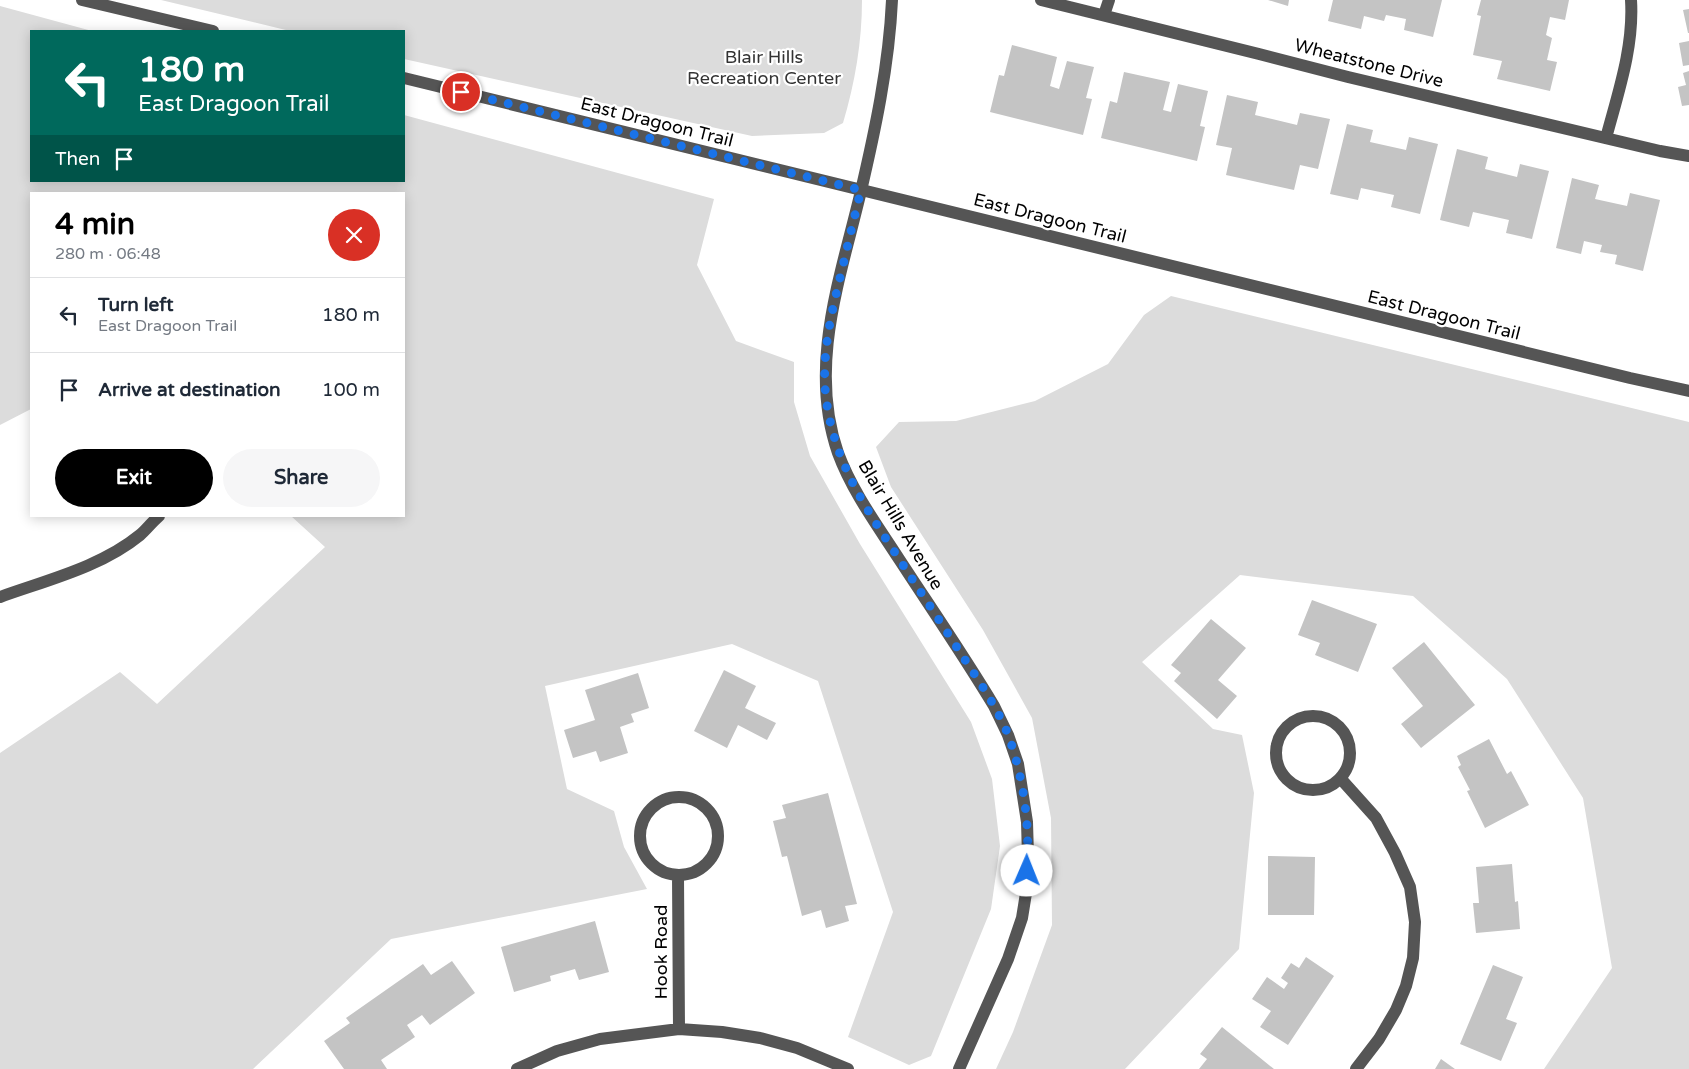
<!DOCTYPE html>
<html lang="en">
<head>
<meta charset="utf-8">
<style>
	:root { --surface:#fff; --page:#f6f6f7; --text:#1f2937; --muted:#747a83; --line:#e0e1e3; --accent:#000 }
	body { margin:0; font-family:"Varela Round",sans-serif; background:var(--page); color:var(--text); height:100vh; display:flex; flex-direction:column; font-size:19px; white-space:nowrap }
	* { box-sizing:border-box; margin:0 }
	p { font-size:16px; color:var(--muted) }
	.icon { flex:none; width:28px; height:28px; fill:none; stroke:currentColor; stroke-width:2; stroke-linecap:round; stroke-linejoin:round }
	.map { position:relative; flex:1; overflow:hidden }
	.sheet { position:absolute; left:30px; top:192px; width:375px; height:325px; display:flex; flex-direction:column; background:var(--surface); border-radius:0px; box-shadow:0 2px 12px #0003 }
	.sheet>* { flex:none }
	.banner { position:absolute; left:30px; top:30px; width:375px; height:152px; border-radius:0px; box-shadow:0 2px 12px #0003; background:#00695c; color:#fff; overflow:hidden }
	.pin { position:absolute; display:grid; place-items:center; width:42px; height:42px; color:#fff; margin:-21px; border:2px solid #fff; border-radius:50%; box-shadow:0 1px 5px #0007 }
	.me { position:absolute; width:55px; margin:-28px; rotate:1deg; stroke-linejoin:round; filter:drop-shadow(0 0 4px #0008) }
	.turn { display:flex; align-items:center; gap:18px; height:105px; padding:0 25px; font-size:22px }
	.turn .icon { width:65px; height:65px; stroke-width:2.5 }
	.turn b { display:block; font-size:35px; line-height:42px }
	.then { display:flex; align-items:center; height:48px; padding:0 25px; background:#0003; gap:10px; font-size:19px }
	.round { display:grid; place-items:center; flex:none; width:52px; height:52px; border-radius:26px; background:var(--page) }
	.overview { display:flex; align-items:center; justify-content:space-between; height:85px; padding:0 25px }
	h1 { font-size:30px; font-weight:800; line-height:38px; color:var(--accent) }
	.primary-button { display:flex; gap:10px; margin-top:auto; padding:10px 25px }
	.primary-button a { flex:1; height:58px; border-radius:30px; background:var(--accent); color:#fff; font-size:20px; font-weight:800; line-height:58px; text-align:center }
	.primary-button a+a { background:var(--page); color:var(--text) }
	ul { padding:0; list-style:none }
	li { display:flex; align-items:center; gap:15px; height:75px; padding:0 25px; border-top:1px solid var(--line) }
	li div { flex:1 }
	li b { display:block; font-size:19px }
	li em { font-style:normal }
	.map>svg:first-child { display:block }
	.green { fill:#dcdcdc }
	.building { fill:#c4c4c4 }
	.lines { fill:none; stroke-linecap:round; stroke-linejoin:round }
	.minor { stroke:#555; stroke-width:12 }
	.route { stroke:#1a73e8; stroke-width:9; stroke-dasharray:0 16.2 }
	.labels { text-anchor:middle; stroke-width:4.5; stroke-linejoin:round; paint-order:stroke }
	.park-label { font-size:18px; fill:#333; stroke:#fff }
	.street-label { font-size:18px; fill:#000; stroke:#fff }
</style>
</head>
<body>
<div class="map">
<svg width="1689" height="1069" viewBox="0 0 1689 1069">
	<rect width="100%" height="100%" fill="#fff"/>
	<!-- green -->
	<path class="green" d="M161,0H862C862,42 855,83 843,123L824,133L752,136L404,59V31H290Z
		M0,6L92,31H31V181H404V115L714,199L697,265L736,341L794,362V402L810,456L860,544L971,722L992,779L1000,846L991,909L931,1056L909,1065L848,1037L893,912L818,681L732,644L545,686L567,789L614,811L624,847L647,889L391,939L253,1069H0V753L120,672L157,704L325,547L291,516H404V194H31V409L0,425Z
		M1171,296L1689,422V1069H1544L1612,968L1583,798L1507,679L1413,596L1240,575L1142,662L1213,729L1242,735L1254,793L1239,949L1125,1069H996L1013,1032L1052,925L1051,818L1032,718L983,630L891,487L876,447L899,422L956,421L1035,401L1108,364L1144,315Z"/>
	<!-- building -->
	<path class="building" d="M1268,0H1289L1288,6Z
		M1333,0H1442L1433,37L1404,30L1406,19L1386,15L1384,21L1364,16L1361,29L1328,21Z
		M1481,0H1569L1565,20L1550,17L1546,35L1552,38L1547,60L1557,62L1550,91L1497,79L1502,61L1473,55L1481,16L1477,15Z
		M1689,9V33H1688L1683,10Z
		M1689,41V65L1683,66L1679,43Z
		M1012,45L1057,57L1050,86L1059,89L1067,61L1094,67L1086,98L1092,99L1083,135L990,112L999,75L1004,76Z
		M1689,71V105L1682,106L1678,87L1686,85L1683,73Z
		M1124,72L1170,82L1163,110L1171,112L1178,84L1208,91L1200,126L1205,127L1197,161L1101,138L1110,101L1117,103Z
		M1227,95L1258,102L1255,115L1297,125L1300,113L1330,119L1318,169L1300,165L1294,190L1226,175L1232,148L1216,145Z
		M1347,124L1373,130L1370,142L1406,150L1409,137L1438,144L1420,214L1391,207L1394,195L1361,188L1358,200L1330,194Z
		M1457,149L1488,157L1485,169L1517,177L1520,164L1549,171L1532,239L1506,233L1509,220L1473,212L1469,227L1440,220Z
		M1572,178L1599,185L1595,199L1627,206L1630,193L1660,200L1643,271L1615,264L1617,255L1600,252L1602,245L1584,241L1581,254L1556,248Z
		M1312,600L1377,624L1358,672L1315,655L1320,643L1298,635Z
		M1211,619L1246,648L1218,680L1237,696L1217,719L1174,681L1181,673L1171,665Z
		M1424,642L1475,705L1421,748L1401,724L1423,706L1392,668Z
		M724,670L756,686L745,708L776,723L767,740L738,725L727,748L694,731Z
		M638,673L649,708L631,714L634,722L620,727L628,753L600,762L596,751L573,758L564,730L595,720L585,690Z
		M1489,739L1507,774L1511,771L1529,805L1485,828L1467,791L1470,790L1458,767L1461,765L1457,756Z
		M828,793L857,904L845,906L849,921L826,928L821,910L802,916L787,856L782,857L773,821L786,818L782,805Z
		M1268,856L1315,857L1314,915H1268Z
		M1512,864L1515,902L1518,901L1520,929L1476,933L1473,903H1479L1476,867Z
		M595,921L609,972L579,980L575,969L550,976L551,981L514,992L501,947Z
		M1306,957L1334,976L1288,1045L1260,1027L1271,1011L1252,999L1267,977L1284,989L1288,983L1281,978L1291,963L1299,968Z
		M452,961L475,993L430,1025L422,1015L407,1025L415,1037L381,1060L387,1069H344L324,1041L350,1023L346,1018L423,964L431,975Z
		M1493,965L1523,977L1506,1019L1517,1023L1501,1061L1460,1044Z
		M1222,1027L1274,1069H1199L1207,1059L1200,1054Z
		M1441,1059L1455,1069H1435Z"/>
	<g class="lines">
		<!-- minor -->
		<path class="minor" d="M82,0L213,31
			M892,0C889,66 875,131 860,195C840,279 808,367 838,453C852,491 877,525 899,559C931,608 964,656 994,706L1008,735L1018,764L1027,822L1028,856L1027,887L1022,918L1008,959L959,1069
			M1041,0L1259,54L1348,77L1660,151L1689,156
			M1104,15L1109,0
			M404,78L1630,378L1689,391
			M1606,138C1618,93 1634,47 1631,0
			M0,597C47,580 101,567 140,535C146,530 152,522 159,516
			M1276 753a37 37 0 1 1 74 0a37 37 0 1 1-74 0Z
			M1341,779L1376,818L1395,853L1410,887L1415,922L1413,958L1406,986L1396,1010L1379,1039L1356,1069
			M640 836a39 39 0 1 1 78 0a39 39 0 1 1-78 0Z
			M678,876L679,1029
			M517,1069L557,1051L600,1039L679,1029L722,1032L760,1038L797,1048L848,1069"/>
	</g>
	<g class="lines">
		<!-- route -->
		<path class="route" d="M461,92L861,190C854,219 847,248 840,278C830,319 820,362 827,405C836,461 861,501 892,548C914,582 936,615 958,649C976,677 997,706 1009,737C1024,780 1030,826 1027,871"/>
	</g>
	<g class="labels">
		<!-- park labels -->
		<g class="park-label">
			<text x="764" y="63">Blair Hills<tspan x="764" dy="21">Recreation Center</tspan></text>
		</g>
		<!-- street labels -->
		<g class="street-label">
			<text transform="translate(1369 63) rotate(14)" y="6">Wheatstone Drive</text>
			<text transform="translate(657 122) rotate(14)" y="6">East Dragoon Trail</text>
			<text transform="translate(1050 218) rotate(14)" y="6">East Dragoon Trail</text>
			<text transform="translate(1444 315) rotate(14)" y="6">East Dragoon Trail</text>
			<text transform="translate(901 525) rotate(59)" y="6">Blair Hills Avenue</text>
			<text transform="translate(661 952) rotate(-90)" y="6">Hook Road</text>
		</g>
	</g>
</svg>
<div class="pin" style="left:461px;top:92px;background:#d93025"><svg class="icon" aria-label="arrive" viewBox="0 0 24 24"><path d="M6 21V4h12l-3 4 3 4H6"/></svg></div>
<svg class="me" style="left:1027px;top:871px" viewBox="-20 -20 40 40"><circle r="19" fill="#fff"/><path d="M0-13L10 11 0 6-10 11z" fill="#1a73e8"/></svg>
<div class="banner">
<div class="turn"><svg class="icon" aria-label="left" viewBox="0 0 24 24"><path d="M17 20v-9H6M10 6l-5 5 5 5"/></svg><div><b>180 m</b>East Dragoon Trail</div></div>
<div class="then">Then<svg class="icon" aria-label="arrive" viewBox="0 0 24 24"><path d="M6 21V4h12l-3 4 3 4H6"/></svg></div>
</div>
<section class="sheet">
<div class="overview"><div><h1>4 min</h1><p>280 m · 06:48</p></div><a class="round" style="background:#d93025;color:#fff"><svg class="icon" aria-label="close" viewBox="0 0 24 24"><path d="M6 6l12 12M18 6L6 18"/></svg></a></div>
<ul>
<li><svg class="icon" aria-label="left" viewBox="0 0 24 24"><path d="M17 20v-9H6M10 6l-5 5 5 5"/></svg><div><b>Turn left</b><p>East Dragoon Trail</p></div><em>180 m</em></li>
<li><svg class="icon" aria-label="arrive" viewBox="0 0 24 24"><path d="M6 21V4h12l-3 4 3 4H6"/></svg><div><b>Arrive at destination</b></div><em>100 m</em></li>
</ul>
<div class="primary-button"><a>Exit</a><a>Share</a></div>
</section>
</div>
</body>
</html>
